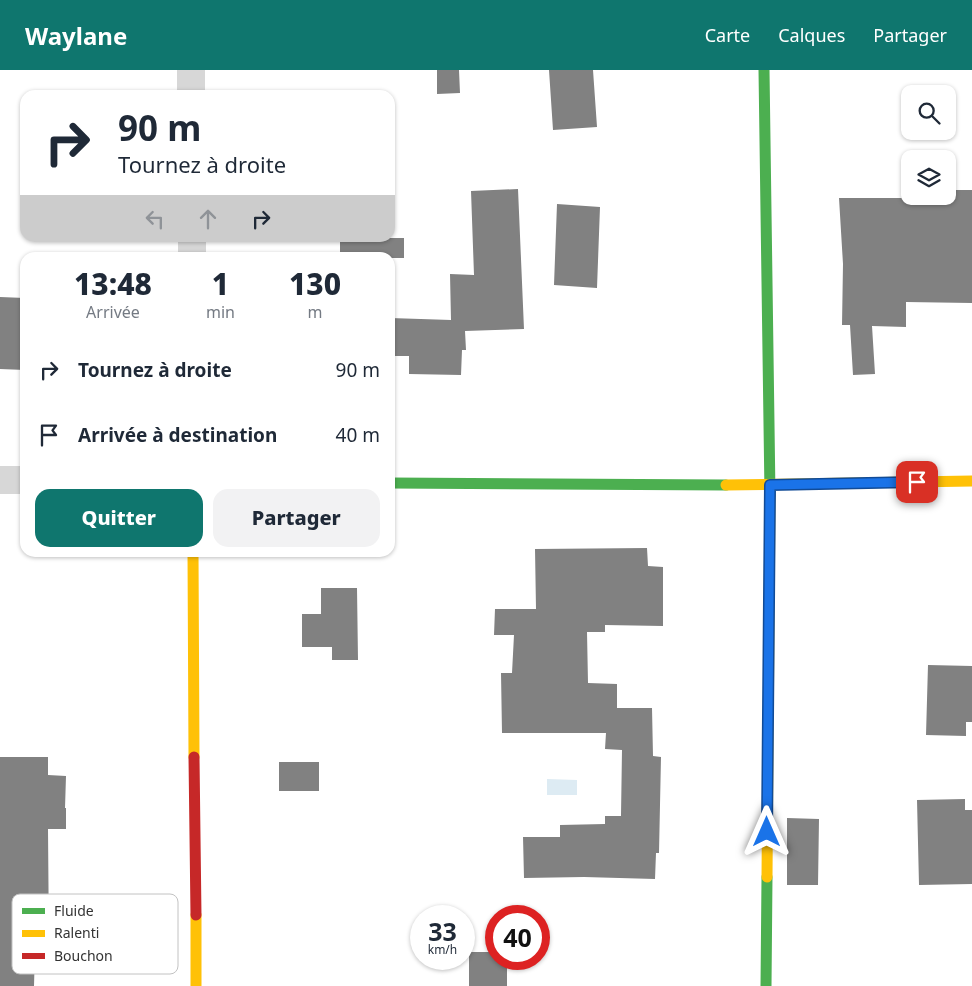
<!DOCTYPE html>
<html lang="fr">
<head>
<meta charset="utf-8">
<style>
	:root { --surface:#fff; --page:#f2f2f3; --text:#1f2937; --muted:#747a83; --accent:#0f766e }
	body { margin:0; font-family:"Noto Sans",sans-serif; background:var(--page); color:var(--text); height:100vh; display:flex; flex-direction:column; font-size:19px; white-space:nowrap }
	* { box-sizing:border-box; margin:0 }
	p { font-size:16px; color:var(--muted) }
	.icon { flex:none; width:28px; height:28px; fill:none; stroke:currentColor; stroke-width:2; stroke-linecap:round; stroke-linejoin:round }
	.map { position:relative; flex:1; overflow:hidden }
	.drawer { position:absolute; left:20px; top:182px; width:375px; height:305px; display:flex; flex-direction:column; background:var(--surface); border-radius:15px; box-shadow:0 1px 4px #0004 }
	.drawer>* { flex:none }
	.hud { position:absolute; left:20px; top:20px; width:375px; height:152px; border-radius:15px; box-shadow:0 1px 4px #0004; background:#fff; color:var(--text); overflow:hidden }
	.buttons { position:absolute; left:901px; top:15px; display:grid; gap:10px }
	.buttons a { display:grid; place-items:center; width:55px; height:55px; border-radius:10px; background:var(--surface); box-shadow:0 1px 4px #0004; font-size:25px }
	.speed { position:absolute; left:410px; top:835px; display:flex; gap:10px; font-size:25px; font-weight:700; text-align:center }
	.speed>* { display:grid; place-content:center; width:65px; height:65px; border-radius:50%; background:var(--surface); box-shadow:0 1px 4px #0004; line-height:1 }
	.speed small { font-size:12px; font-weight:400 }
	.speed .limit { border:8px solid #d22; background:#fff; color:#111 }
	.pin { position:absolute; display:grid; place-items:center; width:42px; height:42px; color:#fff; margin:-21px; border-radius:10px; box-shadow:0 2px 8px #0006 }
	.me { position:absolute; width:55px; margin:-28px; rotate:0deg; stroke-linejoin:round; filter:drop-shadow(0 0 4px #0008) }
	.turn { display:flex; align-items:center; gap:18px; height:105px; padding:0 15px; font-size:22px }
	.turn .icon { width:65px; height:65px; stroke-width:2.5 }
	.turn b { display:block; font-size:35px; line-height:42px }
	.lanes { display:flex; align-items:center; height:48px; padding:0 15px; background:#0003; justify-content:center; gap:25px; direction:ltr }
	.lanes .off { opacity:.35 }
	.eta { display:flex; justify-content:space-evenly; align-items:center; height:85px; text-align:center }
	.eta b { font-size:30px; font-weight:800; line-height:35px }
	.cta { display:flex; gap:10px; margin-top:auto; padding:10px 15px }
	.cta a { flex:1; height:58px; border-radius:15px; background:var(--accent); color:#fff; font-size:20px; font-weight:800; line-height:58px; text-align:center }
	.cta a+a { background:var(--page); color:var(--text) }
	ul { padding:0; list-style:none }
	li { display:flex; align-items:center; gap:15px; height:65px; padding:0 15px }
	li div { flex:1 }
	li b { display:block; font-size:19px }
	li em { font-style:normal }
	header { display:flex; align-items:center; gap:30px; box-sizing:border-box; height:70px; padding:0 25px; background:var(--accent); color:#fff }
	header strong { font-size:24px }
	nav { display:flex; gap:28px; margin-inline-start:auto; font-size:18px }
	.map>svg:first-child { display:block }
	.water { fill:#ddebf3 }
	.building { fill:#818181 }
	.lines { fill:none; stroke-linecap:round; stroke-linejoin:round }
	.street { stroke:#d7d7d7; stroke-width:28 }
	.fast { stroke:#4caf50; stroke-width:11 }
	.slow { stroke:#ffc107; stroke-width:11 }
	.jam { stroke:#c62828; stroke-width:11 }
	.route-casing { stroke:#114b97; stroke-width:12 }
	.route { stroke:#1a73e8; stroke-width:9 }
	.key { fill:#fff; stroke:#c2c2c2; stroke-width:1 }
	.key-label { font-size:14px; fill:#333 }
</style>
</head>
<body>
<header>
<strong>Waylane</strong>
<nav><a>Carte</a><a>Calques</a><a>Partager</a></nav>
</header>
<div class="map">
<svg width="972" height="916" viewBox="0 0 972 916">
	<rect width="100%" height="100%" fill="#fff"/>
	<!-- water -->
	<path class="water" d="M547,709L577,710V725H547Z"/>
	<!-- building -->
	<path class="building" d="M437,0H459L460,23L437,24Z
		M549,0H593L597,57L553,60Z
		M518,119L524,259L465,261L466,280H462L461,305L409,304V286H390V248L451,250L450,204L474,205L471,121Z
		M948,120H972V233L906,232V257L872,256L875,304L853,305L850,255H842L843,194L839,128H917V126H948Z
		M557,134L600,137L597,218L554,215Z
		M340,168H404V188H340Z
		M0,227L25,228V300L0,299Z
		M647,478L648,496L663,497V556L605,555V562H587L588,613L617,614V638H652L653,686L661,687L659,783H656L655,809L584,807L524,808L523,767H560V755L605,754V746H621L622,680L605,679L606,663H502L501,603H512L514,565H494L495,539H536L535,479Z
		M321,518H357L358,590H332V577H302V544H321Z
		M928,595L972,596V652H966V666L926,665Z
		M0,687H48V705L66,706L65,738H66V759H48L49,879H35L34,916H0Z
		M279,692H319V721H279Z
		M965,729V740H972V814L919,815L917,730Z
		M787,748L819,749L818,815H787Z
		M469,882H496V889H507V916H469Z"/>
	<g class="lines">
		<!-- street -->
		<path class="street" d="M191,0V25
			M192,168V188
			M0,410H25"/>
		<!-- fast -->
		<path class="fast" d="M764,0L770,425
			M390,413L726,415
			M766,916L767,807"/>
		<!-- slow -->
		<path class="slow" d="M726,415L972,411
			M193,482L194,687
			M767,807L770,425
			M196,845V916"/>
		<!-- jam -->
		<path class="jam" d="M194,687L196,845"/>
	</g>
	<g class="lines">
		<defs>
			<path id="route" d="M767,762L770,415L917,412"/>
		</defs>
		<!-- route casing -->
		<use href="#route" class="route-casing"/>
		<!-- route -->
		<use href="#route" class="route"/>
	</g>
	<!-- legend -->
	<rect x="12" y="824" width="166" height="80" rx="8" class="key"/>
	<rect x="22" y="838" width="23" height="6" fill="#4caf50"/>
	<rect x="22" y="860" width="23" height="7" fill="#ffc107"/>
	<rect x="22" y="883" width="23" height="6" fill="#c62828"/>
	<g class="key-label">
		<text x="54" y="846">Fluide</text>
		<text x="54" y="868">Ralenti</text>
		<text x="54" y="891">Bouchon</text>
	</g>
</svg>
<div class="buttons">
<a><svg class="icon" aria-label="search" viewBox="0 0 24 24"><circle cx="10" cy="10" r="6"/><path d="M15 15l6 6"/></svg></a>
<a><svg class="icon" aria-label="layers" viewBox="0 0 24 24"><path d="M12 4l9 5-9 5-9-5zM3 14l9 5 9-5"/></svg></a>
</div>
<div class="speed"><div>33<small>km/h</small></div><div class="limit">40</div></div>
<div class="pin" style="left:917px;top:412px;background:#d93025"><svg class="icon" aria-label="arrive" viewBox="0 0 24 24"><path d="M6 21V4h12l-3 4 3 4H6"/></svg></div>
<svg class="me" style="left:767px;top:762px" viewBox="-20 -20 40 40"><path d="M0-17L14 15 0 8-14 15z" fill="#1a73e8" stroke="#fff" stroke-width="4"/></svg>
<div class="hud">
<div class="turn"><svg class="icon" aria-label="right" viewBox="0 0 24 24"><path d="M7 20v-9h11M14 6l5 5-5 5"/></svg><div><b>90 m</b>Tournez à droite</div></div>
<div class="lanes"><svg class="icon off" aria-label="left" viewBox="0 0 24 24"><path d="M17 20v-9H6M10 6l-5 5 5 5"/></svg><svg class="icon off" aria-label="ahead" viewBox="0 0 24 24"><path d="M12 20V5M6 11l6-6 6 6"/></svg><svg class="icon" aria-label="right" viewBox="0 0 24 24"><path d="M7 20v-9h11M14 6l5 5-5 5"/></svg></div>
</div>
<section class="drawer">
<div class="eta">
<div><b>13:48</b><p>Arrivée</p></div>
<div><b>1</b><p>min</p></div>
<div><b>130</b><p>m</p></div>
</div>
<ul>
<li><svg class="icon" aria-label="right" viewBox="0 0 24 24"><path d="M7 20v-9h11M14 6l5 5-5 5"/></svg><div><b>Tournez à droite</b></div><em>90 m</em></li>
<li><svg class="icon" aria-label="arrive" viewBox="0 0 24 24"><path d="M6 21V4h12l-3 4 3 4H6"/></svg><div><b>Arrivée à destination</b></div><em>40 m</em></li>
</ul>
<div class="cta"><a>Quitter</a><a>Partager</a></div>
</section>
</div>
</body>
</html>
